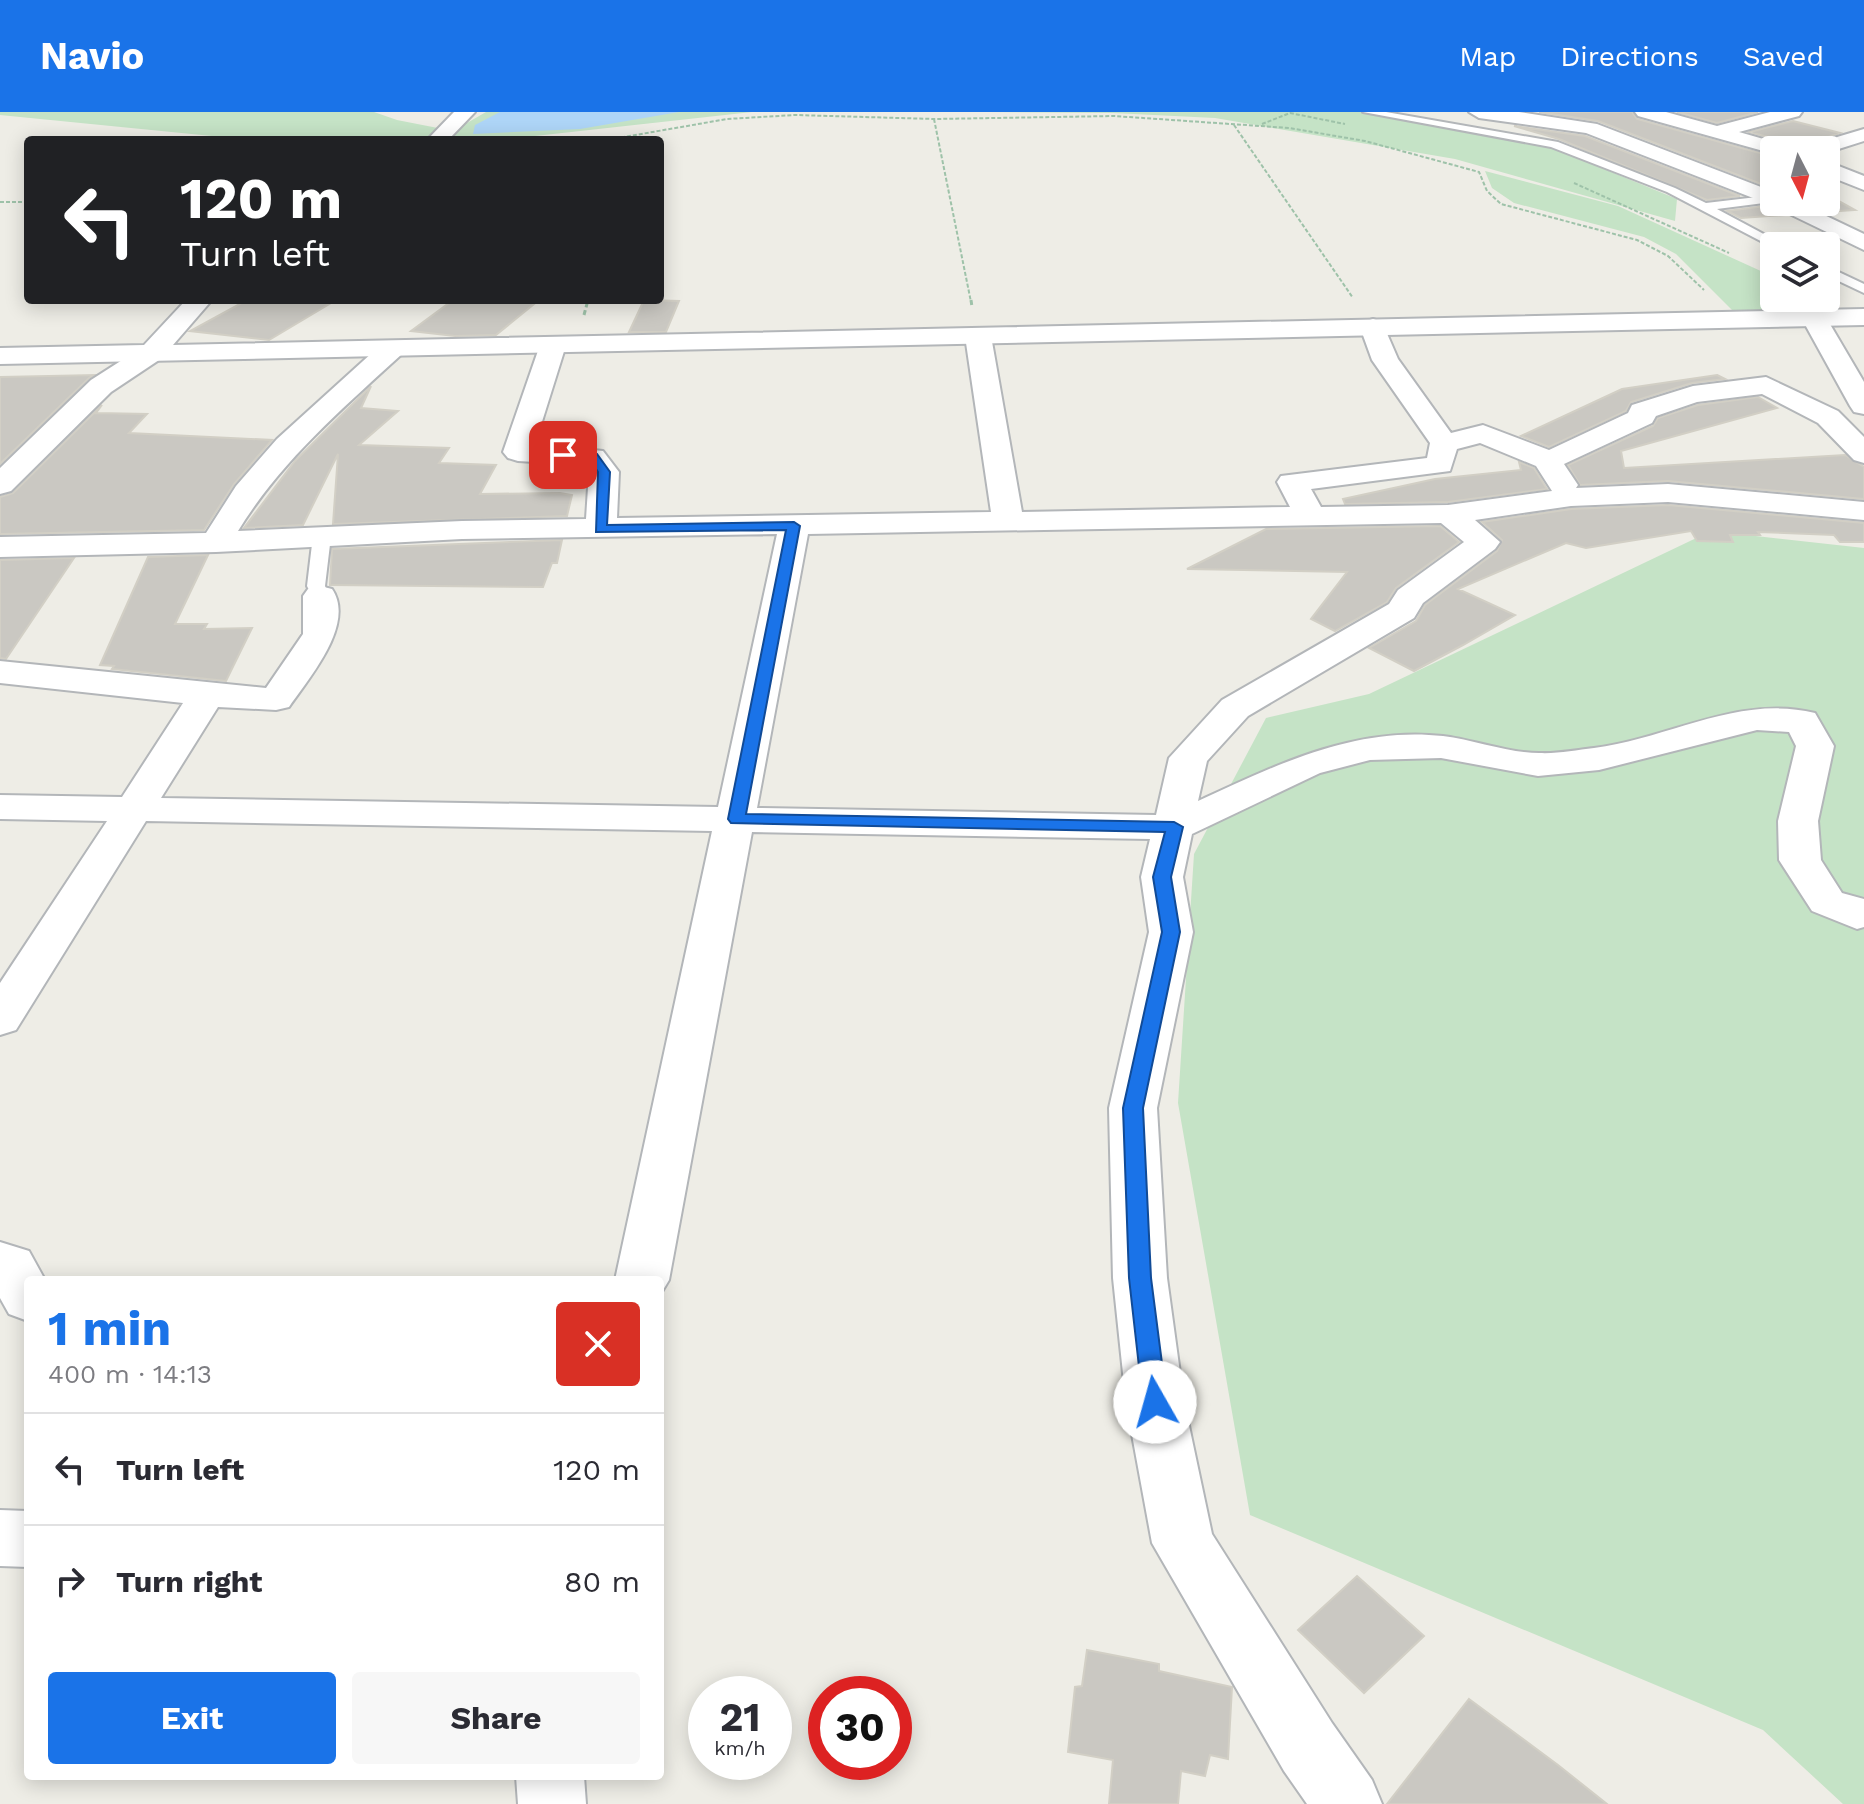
<!DOCTYPE html>
<html lang="en">
<head>
<meta charset="utf-8">
<style>
	:root { --surface:#fff; --page:#f7f7f7; --text:#2b2b33; --muted:#7c7c81; --line:#e1e1e2; --accent:#1a73e8 }
	body { margin:0; font-family:"Work Sans",sans-serif; background:var(--page); color:var(--text); height:100vh; display:flex; flex-direction:column; font-size:30px; white-space:nowrap }
	* { box-sizing:border-box; margin:0 }
	p { font-size:26px; color:var(--muted) }
	.icon { flex:none; width:44px; height:44px; fill:none; stroke:currentColor; stroke-width:2; stroke-linecap:round; stroke-linejoin:round }
	.map { position:relative; flex:1; overflow:hidden }
	.drawer { position:absolute; left:24px; top:1164px; width:640px; height:504px; display:flex; flex-direction:column; background:var(--surface); border-radius:8px; box-shadow:0 4px 20px #0003 }
	.drawer>* { flex:none }
	.banner { position:absolute; left:24px; top:24px; width:640px; height:168px; border-radius:8px; box-shadow:0 4px 20px #0003; background:#202124; color:#fff; overflow:hidden }
	.needle { width:52px; rotate:174deg }
	.tools { position:absolute; left:1760px; top:24px; display:grid; gap:16px }
	.tools a { display:grid; place-items:center; width:80px; height:80px; border-radius:8px; background:var(--surface); box-shadow:0 4px 20px #0003; font-size:40px }
	.speed { position:absolute; left:688px; top:1564px; display:flex; gap:16px; font-size:40px; font-weight:700; text-align:center }
	.speed>* { display:grid; place-content:center; width:104px; height:104px; border-radius:50%; background:var(--surface); box-shadow:0 4px 20px #0003; line-height:1 }
	.speed small { font-size:20px; font-weight:400 }
	.speed .limit { border:12px solid #d22; background:#fff; color:#111 }
	.pin { position:absolute; display:grid; place-items:center; width:68px; height:68px; color:#fff; margin:-34px; border-radius:16px; box-shadow:0 4px 12px #0006 }
	.me { position:absolute; width:88px; margin:-44px; rotate:353deg; stroke-linejoin:round; filter:drop-shadow(0 0 6px #0008) }
	.turn { display:flex; align-items:center; gap:28px; height:168px; padding:0 24px; font-size:36px }
	.turn .icon { width:104px; height:104px; stroke-width:2.5 }
	.turn b { display:block; font-size:56px; line-height:68px }
	.round { display:grid; place-items:center; flex:none; width:84px; height:84px; border-radius:8px; background:var(--page) }
	.summary { display:flex; align-items:center; justify-content:space-between; height:136px; padding:0 24px }
	h1 { font-size:48px; font-weight:700; line-height:60px; color:var(--accent) }
	.action { display:flex; gap:16px; margin-top:auto; padding:16px 24px }
	.action a { flex:1; height:92px; border-radius:8px; background:var(--accent); color:#fff; font-size:32px; font-weight:700; line-height:92px; text-align:center }
	.action a+a { background:var(--page); color:var(--text) }
	ul { padding:0; list-style:none }
	li { display:flex; align-items:center; gap:24px; height:112px; padding:0 24px; border-top:2px solid var(--line) }
	li div { flex:1 }
	li b { display:block; font-size:30px }
	li em { font-style:normal }
	header { display:flex; align-items:center; gap:48px; box-sizing:border-box; height:112px; padding:0 40px; background:var(--accent); color:#fff }
	header strong { font-size:38px }
	nav { display:flex; gap:44px; margin-inline-start:auto; font-size:28px }
	.map>svg:first-child { display:block }
	.green { fill:#c5e3c6 }
	.water { fill:#aed5f7 }
	.building { fill:#cac8c2; stroke:#d2cfc5; stroke-width:2 }
	.lines { fill:none; stroke-linecap:round; stroke-linejoin:round }
	.service-casing { stroke:#b3b6b9; stroke-width:4 }
	.minor-casing { stroke:#b3b6b9; stroke-width:4 }
	.tertiary-casing { stroke:#b3b6b9; stroke-width:4 }
	.path-far1 { stroke:#9ec2a9; stroke-width:2; stroke-dasharray:4 2; stroke-linecap:butt }
	.path { stroke:#9ec2a9; stroke-width:3; stroke-dasharray:5 3; stroke-linecap:butt }
	.service { fill:#fff; fill-rule:evenodd }
	.minor { fill:#fff; fill-rule:evenodd }
	.tertiary { fill:#fff; fill-rule:evenodd }
	.route { fill:#1a73e8; stroke:#114b97; stroke-width:2 }
</style>
</head>
<body>
<header>
<strong>Navio</strong>
<nav><a>Map</a><a>Directions</a><a>Saved</a></nav>
</header>
<div class="map">
<svg width="1864" height="1692" viewBox="0 0 1864 1692">
	<rect width="100%" height="100%" fill="#eeede6"/>
	<!-- green -->
	<path class="green" d="M0,0H374L397,8L453,19L486,0H752L500,28H252L0,3Z
		M989,0H1362L1531,27L1677,87L1675,109L1455,47L1215,6L1113,1Z
		M1485,59L1618,94L1774,165V186H1820L1839,195L1735,201L1676,142L1644,125L1514,91L1492,76Z
		M1711,419L1864,436V1692H1843L1763,1618L1250,1403L1178,991L1194,742L1266,606L1369,582Z"/>
	<!-- water -->
	<path class="water" d="M500,0H679L580,17L473,22L475,13Z"/>
	<!-- building -->
	<path class="building" d="M1539,0H1632L1637,7L1774,45V77L1598,9Z
		M1677,0H1758L1717,11Z
		M1793,9L1840,21L1794,37L1789,31L1750,20Z
		M1514,14L1585,24L1740,84L1707,88L1559,27Z
		M1826,82L1855,98L1825,100L1804,90H1826Z
		M1765,94L1785,103L1741,106L1727,99Z
		M247,188H336L269,228L190,219Z
		M453,188H539L496,223L455,224L411,219Z
		M644,188L679,189L666,220H629Z
		M94,263L89,266L0,352V265Z
		M1717,263L1725,267L1692,271L1631,290L1626,299L1549,335L1521,324L1622,277Z
		M371,274L361,296L398,299L359,333L449,336L439,351L496,353L480,382L560,381L572,383L567,404L333,412L338,342L303,413L244,416L295,349Z
		M1758,285L1777,296L1621,339L1624,356L1845,343L1864,355V387L1668,369L1580,373L1568,353L1653,314L1658,306L1698,293Z
		M102,293L96,301L147,302L129,321L272,328L234,372L204,418L0,422V385L13,381Z
		M1519,350L1534,356L1547,377L1448,390L1345,392L1343,387L1435,367L1521,358Z
		M1668,393L1864,411V430H1840L1834,423L1758,420L1760,423H1730L1733,430L1697,429L1691,419L1586,436L1566,431L1458,477L1515,503L1463,533L1414,559L1369,536L1416,509L1425,493L1497,439L1502,428L1482,410L1571,397Z
		M1440,414L1459,430L1396,476L1387,490L1335,519L1311,507L1347,460L1187,457L1266,417Z
		M562,428L557,451H552L543,475L330,473L332,437Z
		M208,443L175,512H207L204,517L252,516L226,569L112,557L114,554L100,553L148,445Z
		M74,446L6,547L0,546V448Z
		M1357,1464L1424,1524L1364,1581L1298,1518Z
		M1087,1538L1159,1552V1559L1232,1575L1228,1647L1210,1643L1205,1664L1181,1659L1178,1692H1109L1113,1648L1068,1640L1075,1575L1082,1574Z
		M1469,1587L1558,1653L1607,1692H1387Z"/>
	<g class="lines">
		<defs>
			<path id="service" d="M1363,0H1386L1558,30L1675,76L1706,91L1774,83L1772,90L1717,97L1786,134L1774,136L1667,80L1551,35Z
				M1826,154L1864,172V181L1826,163Z
				M322,419L331,424L325,474L329,484L320,489L314,488L307,474L313,424Z"/>
			<path id="minor" d="M1469,0H1519L1597,12L1774,80V90H1797L1864,122V138L1771,93L1586,21L1479,6Z
				M1635,0H1666L1717,14L1770,0H1802L1799,4L1739,20L1788,34L1791,38H1774V42L1638,4Z
				M1864,17V29L1826,41V38H1804L1807,34Z
				M1826,49L1864,64V78L1826,63Z
				M1815,199L1824,202L1864,270V302L1854,300L1850,294L1802,207L1806,202Z
				M1373,207L1382,210L1398,247L1451,321L1483,313L1549,338L1628,301L1632,293L1693,274L1766,265L1838,299L1864,325V351L1854,348L1818,311L1762,282L1697,290L1656,304L1652,311L1564,352L1578,373L1576,376L1668,372L1864,390V408L1668,390L1571,394L1475,408L1500,430L1495,437L1423,491L1414,506L1248,604L1207,649L1198,689C1276,653 1355,614 1443,624C1475,628 1508,641 1539,641C1557,642 1576,638 1594,636C1668,627 1739,582 1815,601L1834,634L1818,709L1821,748L1842,781L1864,787V815L1857,817L1812,799L1779,748L1778,709L1796,634L1789,620L1757,618L1599,658L1538,664L1441,646L1370,648L1320,661L1192,722L1183,765L1193,820L1157,996L1167,1166L1184,1290L1212,1422L1332,1611L1372,1668L1382,1692H1307L1284,1659L1152,1431L1126,1290L1113,1166L1109,996L1149,820L1141,765L1150,727L752,720L669,1168L660,1183V1168H615L712,719L146,709L16,918L0,923V871L107,709L0,707V683L122,685L183,591L0,571V549L266,576L303,522V484L308,477L320,474L332,477C356,512 309,566 289,595L276,598L218,595L161,686L718,695L777,422L462,427L216,440L0,445V425L206,421L236,374L277,327L384,230H402L406,236L402,242C342,297 281,349 238,419L462,409L586,407L589,360L584,353L518,349L508,346L503,340L540,233L544,228H562L566,233L535,332L603,339L619,360L617,406L991,400L965,224L969,219H987L991,224L1022,400L1290,395L1277,370L1281,364L1427,346L1430,331L1372,248L1360,215L1364,210ZM1480,331L1536,354L1552,379L1448,393L1321,395L1311,377L1450,359L1457,337ZM1441,411L1464,430L1398,478L1389,492L1222,588L1169,646L1156,703L757,696L808,422Z
				M150,234L159,236L163,242L159,248L111,280L11,379L0,382V356L91,268L141,236Z
				M0,1130L29,1139L45,1168H28V1209L9,1202L0,1186Z
				M0,1398L28,1399V1455L0,1454Z
				M516,1664H584L586,1692H518Z"/>
			<path id="tertiary" d="M454,0H475L448,28H427Z
				M186,188H212L173,233L1864,197V213L0,252V236L144,233Z"/>
		</defs>
		<!-- service casing -->
		<use href="#service" class="service-casing"/>
		<!-- minor casing -->
		<use href="#minor" class="minor-casing"/>
		<!-- tertiary casing -->
		<use href="#tertiary" class="tertiary-casing"/>
		<!-- path-far1 -->
		<path class="path-far1" d="M934,7L971,190
			M1262,12L1290,1L1345,12
			M1234,13L1353,186
			M624,28V25L727,7L795,3L934,7L1114,4L1289,16L1365,29L1479,60L1487,79L1501,92L1637,128L1668,144L1704,178
			M1574,71L1729,141
			M0,90H28"/>
		<!-- path -->
		<path class="path" d="M971,188L972,195
			M584,203L588,188"/>
		<!-- service -->
		<use href="#service" class="service"/>
		<!-- minor -->
		<use href="#minor" class="minor"/>
		<!-- tertiary -->
		<use href="#tertiary" class="tertiary"/>
	</g>
	<!-- route -->
	<path class="route" d="M563,340L597,342L610,360L607,413L794,410L800,414L746,702L1174,710L1183,715L1171,765L1180,820L1143,996L1151,1166L1167,1290L1163,1298L1155,1300L1146,1298L1143,1290L1129,1166L1123,996L1162,820L1153,765L1165,720L731,711L728,707L786,418L596,420L598,360L590,348L559,346L557,343Z"/>
</svg>
<div class="tools">
<a><svg class="needle" viewBox="-14 -14 28 28"><path d="M0-13l5 13h-10z" fill="#e53935"/><path d="M0 13l5-13h-10z" fill="#7c7c81"/></svg></a>
<a><svg class="icon" aria-label="layers" viewBox="0 0 24 24"><path d="M12 4l9 5-9 5-9-5zM3 14l9 5 9-5"/></svg></a>
</div>
<div class="speed"><div>21<small>km/h</small></div><div class="limit">30</div></div>
<div class="pin" style="left:563px;top:343px;background:#d93025"><svg class="icon" aria-label="arrive" viewBox="0 0 24 24"><path d="M6 21V4h12l-3 4 3 4H6"/></svg></div>
<svg class="me" style="left:1155px;top:1290px" viewBox="-20 -20 40 40"><circle r="19" fill="#fff"/><path d="M0-13L10 11 0 6-10 11z" fill="#1a73e8"/></svg>
<div class="banner">
<div class="turn"><svg class="icon" aria-label="left" viewBox="0 0 24 24"><path d="M17 20v-9H6M10 6l-5 5 5 5"/></svg><div><b>120 m</b>Turn left</div></div>
</div>
<section class="drawer">
<div class="summary"><div><h1>1 min</h1><p>400 m · 14:13</p></div><a class="round" style="background:#d93025;color:#fff"><svg class="icon" aria-label="close" viewBox="0 0 24 24"><path d="M6 6l12 12M18 6L6 18"/></svg></a></div>
<ul>
<li><svg class="icon" aria-label="left" viewBox="0 0 24 24"><path d="M17 20v-9H6M10 6l-5 5 5 5"/></svg><div><b>Turn left</b></div><em>120 m</em></li>
<li><svg class="icon" aria-label="right" viewBox="0 0 24 24"><path d="M7 20v-9h11M14 6l5 5-5 5"/></svg><div><b>Turn right</b></div><em>80 m</em></li>
</ul>
<div class="action"><a>Exit</a><a>Share</a></div>
</section>
</div>
</body>
</html>
